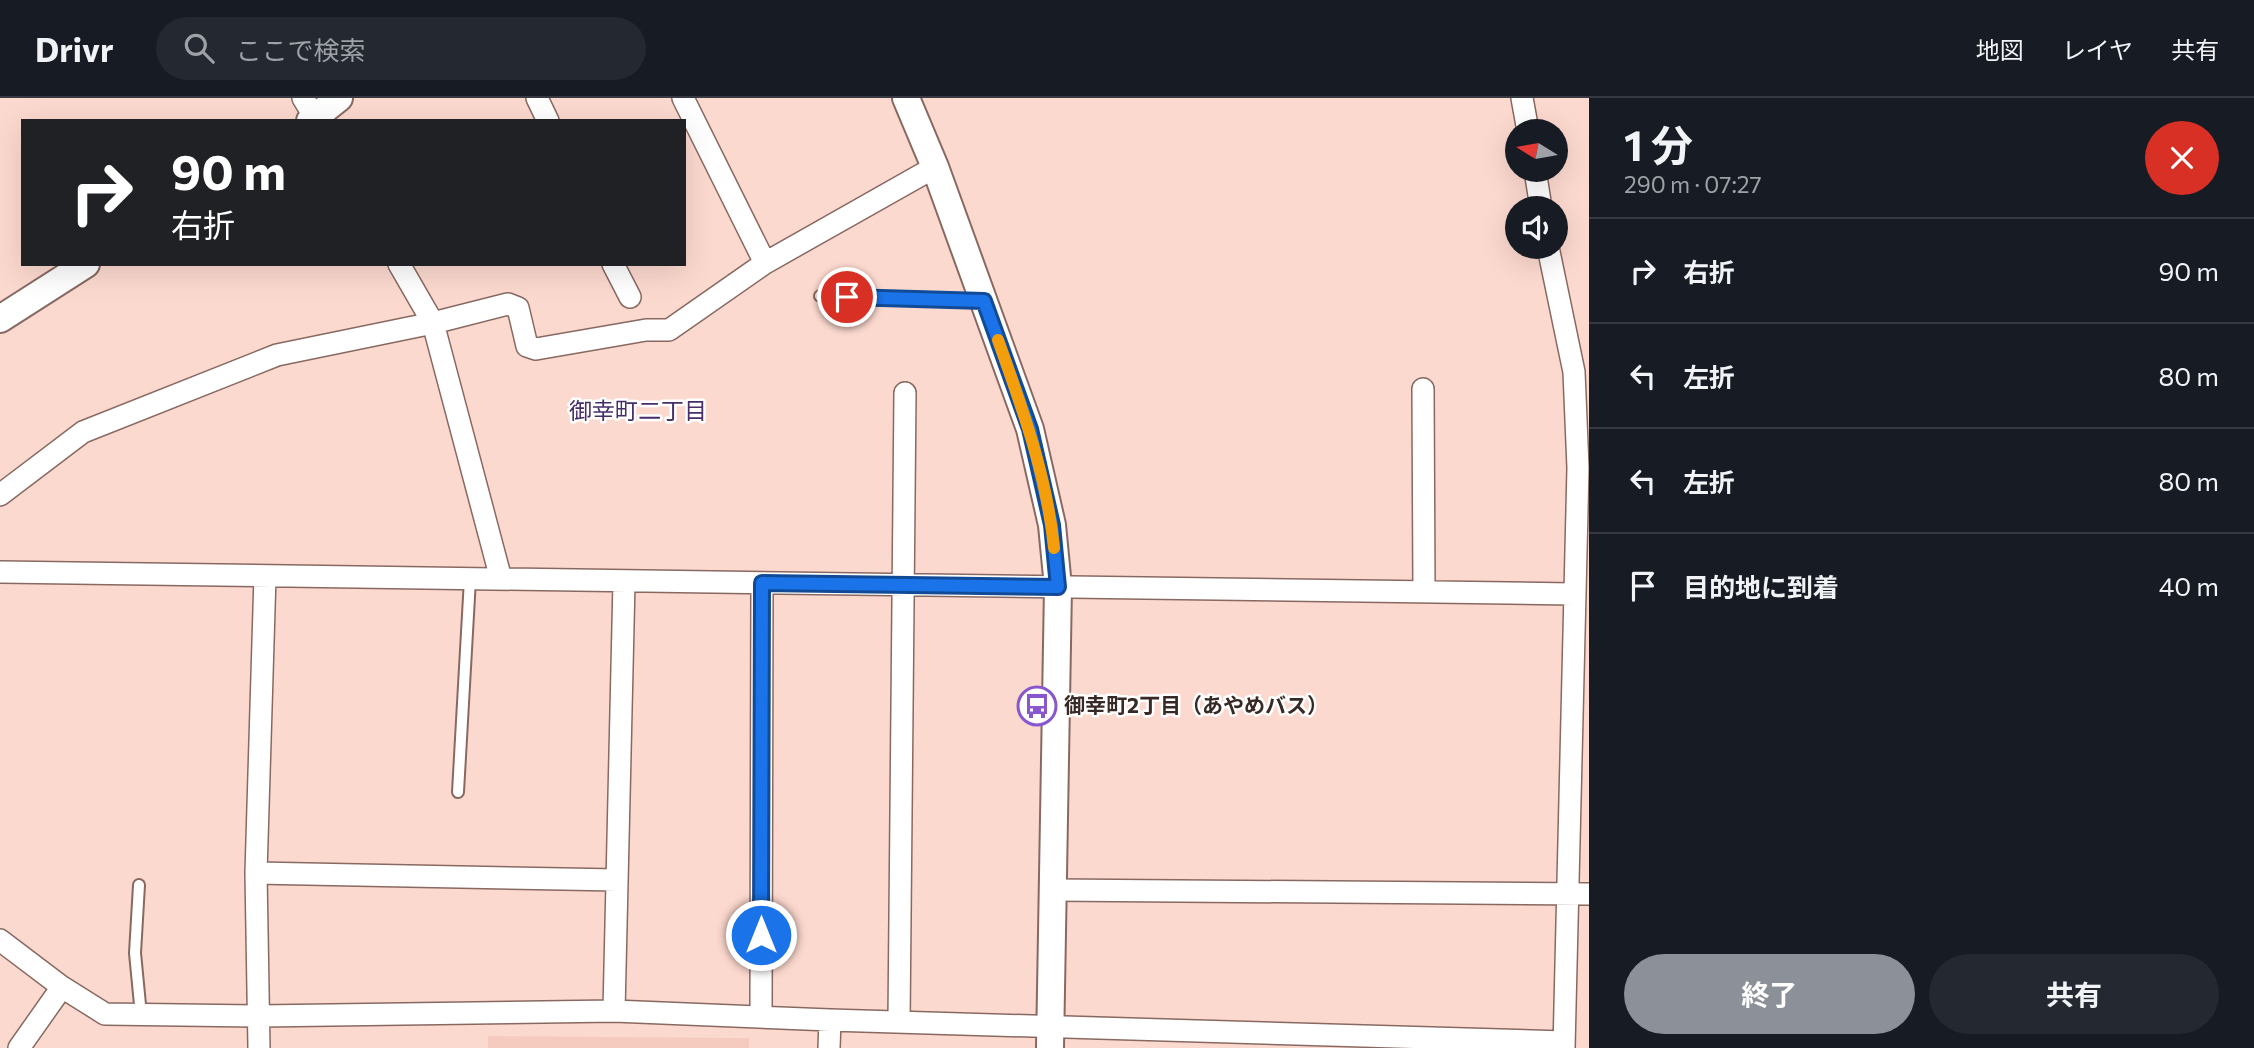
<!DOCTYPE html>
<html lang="ja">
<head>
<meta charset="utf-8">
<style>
	:root { --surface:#171b24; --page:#242831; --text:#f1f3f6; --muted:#9ea1a6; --line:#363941; --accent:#8c9099 }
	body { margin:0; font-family:Commissioner,"Noto Sans JP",sans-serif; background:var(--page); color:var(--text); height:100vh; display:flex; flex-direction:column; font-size:26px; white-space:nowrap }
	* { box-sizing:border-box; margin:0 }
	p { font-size:23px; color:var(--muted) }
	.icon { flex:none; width:38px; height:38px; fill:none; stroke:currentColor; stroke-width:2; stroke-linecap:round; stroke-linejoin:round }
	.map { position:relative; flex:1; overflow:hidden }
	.panel { display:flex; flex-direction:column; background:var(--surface); width:665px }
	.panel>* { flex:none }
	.hud { position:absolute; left:21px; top:21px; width:665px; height:147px; border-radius:0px; box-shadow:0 7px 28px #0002; background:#202124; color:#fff; overflow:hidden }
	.needle { width:46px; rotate:281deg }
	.tools { position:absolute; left:1505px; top:21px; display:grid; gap:14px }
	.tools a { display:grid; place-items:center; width:63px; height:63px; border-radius:50%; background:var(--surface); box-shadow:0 7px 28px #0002; font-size:35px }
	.pin { position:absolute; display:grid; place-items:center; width:60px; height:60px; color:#fff; margin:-30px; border:4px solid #fff; border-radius:50%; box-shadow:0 2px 7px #0007 }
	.me { position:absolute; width:77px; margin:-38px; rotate:0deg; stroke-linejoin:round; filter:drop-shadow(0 0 5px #0008) }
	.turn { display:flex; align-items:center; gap:24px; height:147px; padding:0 35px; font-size:32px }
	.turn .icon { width:91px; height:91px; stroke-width:2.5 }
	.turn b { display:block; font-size:49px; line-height:60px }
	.round { display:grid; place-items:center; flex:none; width:74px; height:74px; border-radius:37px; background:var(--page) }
	.overview { display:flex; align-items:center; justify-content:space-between; height:119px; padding:0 35px }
	h1 { font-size:42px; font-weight:700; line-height:52px }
	.primary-button { display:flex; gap:14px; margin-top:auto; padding:14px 35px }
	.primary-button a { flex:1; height:80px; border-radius:42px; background:var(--accent); color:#fff; font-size:28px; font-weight:700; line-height:80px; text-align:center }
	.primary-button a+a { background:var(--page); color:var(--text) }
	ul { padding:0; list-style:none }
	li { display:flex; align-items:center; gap:21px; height:105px; padding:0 35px; border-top:2px solid var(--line) }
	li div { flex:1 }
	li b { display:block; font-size:26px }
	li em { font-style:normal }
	header { display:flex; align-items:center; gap:42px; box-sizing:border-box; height:98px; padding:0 35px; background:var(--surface); border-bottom:2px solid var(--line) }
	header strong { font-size:33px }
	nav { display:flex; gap:38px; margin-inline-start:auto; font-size:24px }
	.search { width:490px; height:63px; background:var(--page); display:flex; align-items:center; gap:18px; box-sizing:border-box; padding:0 24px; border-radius:38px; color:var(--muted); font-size:26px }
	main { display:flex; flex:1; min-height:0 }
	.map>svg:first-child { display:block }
	.built { fill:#f5cbbf }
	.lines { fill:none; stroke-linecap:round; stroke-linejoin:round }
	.service-casing { stroke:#886961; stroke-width:14 }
	.minor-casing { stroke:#886961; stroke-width:24 }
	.tertiary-casing { stroke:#886961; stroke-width:30 }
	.service { stroke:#fff; stroke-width:10 }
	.minor { stroke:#fff; stroke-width:21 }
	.tertiary { stroke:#fff; stroke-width:26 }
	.route-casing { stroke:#114b97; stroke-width:18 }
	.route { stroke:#1a73e8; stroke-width:12 }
	.slow { stroke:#f59e0b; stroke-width:12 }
	.labels { text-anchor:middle; stroke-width:5; stroke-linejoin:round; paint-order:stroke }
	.poi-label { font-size:21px; font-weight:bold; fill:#372926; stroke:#fff; text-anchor:start }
	.neighbourhood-label { font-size:23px; fill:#462e69; stroke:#fff }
</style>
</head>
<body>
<header>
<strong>Drivr</strong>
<div class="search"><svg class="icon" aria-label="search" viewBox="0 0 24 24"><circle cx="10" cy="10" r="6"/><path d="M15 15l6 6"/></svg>ここで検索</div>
<nav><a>地図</a><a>レイヤ</a><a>共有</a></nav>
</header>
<main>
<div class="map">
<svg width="1589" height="950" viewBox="0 0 1589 950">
	<rect width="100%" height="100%" fill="#fcd9cf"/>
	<!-- built -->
	<path class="built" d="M488,938L749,940V950H488Z"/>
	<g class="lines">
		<defs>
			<path id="service" d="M820,198L982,203
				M458,694L470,481
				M139,787L135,855L141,917"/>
			<path id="minor" d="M303,0L317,23
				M537,0L548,23
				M683,0L765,165L935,69
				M1522,0L1528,33
				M1535,72L1541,110
				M1548,149L1574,274L1578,370L1564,950
				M399,166L433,225L501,481
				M613,166L630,199
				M1423,291L1424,493
				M0,397L83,334L277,257L433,225L508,206L518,210L527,248L536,251L646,232H669L765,165
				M0,474L1573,496
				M256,775L617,782
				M1053,792L1589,796
				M0,842L62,889L105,916L260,918L614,913L830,922L1564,944
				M614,913L624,484
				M761,918L762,485
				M899,924L905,295
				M19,950L62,889
				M259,950L256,775L265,478
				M829,950L830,922"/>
			<path id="tertiary" d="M906,0L935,69L1030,331L1052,427L1058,489L1050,950
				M310,23L339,0
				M0,221L86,166"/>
		</defs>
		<!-- service casing -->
		<use href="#service" class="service-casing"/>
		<!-- minor casing -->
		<use href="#minor" class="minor-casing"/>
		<!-- tertiary casing -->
		<use href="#tertiary" class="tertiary-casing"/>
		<!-- service -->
		<use href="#service" class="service"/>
		<!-- minor -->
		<use href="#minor" class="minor"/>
		<!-- tertiary -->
		<use href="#tertiary" class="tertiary"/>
	</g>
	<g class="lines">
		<defs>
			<path id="route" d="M761,837L762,485L1058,489L1052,427L1030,331L984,203L847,199"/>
		</defs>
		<!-- route casing -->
		<use href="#route" class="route-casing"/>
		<!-- route -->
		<use href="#route" class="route"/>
		<!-- slow -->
		<path class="slow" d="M998,242C1022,309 1047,378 1054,450"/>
	</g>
	<!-- icons -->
	<defs>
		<symbol id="bus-ring" viewBox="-11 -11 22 22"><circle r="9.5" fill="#fff" stroke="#8856ce" stroke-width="1.5"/><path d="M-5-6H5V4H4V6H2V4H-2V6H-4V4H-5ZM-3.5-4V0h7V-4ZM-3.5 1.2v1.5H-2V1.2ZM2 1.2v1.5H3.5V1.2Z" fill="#8856ce"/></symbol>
	</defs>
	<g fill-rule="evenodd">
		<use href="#bus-ring" x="1015" y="586" width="44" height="44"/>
	</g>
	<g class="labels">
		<!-- poi labels -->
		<g class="poi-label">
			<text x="1064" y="615">御幸町2丁目（あやめバス）</text>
		</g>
		<!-- neighbourhood labels -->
		<g class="neighbourhood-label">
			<text x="638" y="321">御幸町二丁目</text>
		</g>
	</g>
</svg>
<div class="tools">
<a><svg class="needle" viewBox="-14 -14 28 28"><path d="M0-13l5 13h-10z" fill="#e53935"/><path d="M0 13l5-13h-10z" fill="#9ea1a6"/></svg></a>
<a><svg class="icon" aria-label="sound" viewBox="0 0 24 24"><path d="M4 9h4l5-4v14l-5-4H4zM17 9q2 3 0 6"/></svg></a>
</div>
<div class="pin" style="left:847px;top:199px;background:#d93025"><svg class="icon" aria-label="arrive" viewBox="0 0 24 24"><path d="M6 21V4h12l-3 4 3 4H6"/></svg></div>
<svg class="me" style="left:761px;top:837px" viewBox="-20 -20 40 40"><circle r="17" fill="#1a73e8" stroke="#fff" stroke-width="3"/><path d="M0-11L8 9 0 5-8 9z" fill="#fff"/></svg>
<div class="hud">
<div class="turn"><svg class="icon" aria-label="right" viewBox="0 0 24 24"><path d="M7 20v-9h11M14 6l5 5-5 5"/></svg><div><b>90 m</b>右折</div></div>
</div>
</div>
<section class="panel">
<div class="overview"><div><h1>1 分</h1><p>290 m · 07:27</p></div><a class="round" style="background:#d93025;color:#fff"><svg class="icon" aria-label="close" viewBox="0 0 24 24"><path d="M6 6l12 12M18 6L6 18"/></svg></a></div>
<ul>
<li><svg class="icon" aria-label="right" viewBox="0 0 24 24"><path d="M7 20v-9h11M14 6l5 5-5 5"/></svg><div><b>右折</b></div><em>90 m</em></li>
<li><svg class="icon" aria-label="left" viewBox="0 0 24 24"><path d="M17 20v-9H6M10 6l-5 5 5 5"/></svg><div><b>左折</b></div><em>80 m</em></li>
<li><svg class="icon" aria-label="left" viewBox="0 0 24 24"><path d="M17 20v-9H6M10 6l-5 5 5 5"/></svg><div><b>左折</b></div><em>80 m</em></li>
<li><svg class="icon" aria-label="arrive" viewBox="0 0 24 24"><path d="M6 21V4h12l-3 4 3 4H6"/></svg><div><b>目的地に到着</b></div><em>40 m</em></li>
</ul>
<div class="primary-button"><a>終了</a><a>共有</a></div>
</section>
</main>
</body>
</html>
